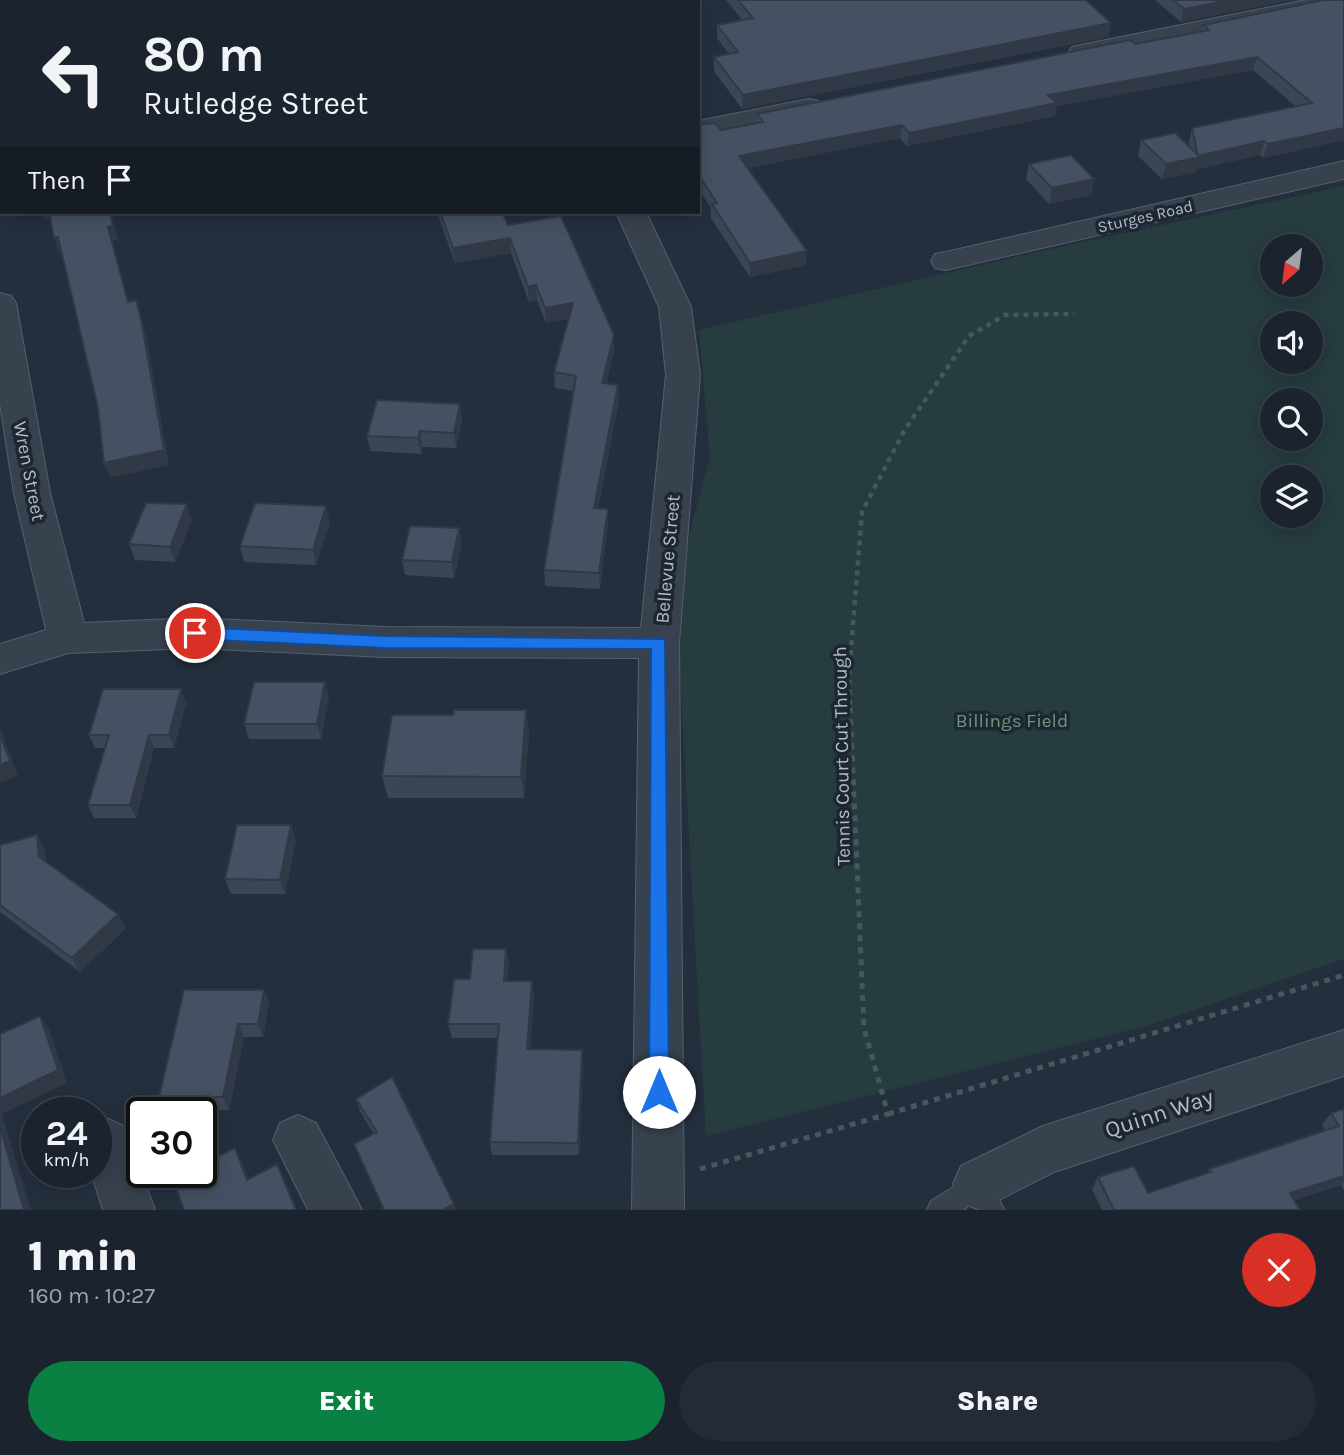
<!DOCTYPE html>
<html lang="en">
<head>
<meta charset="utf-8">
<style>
	:root { --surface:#1b232e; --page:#242b36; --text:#f1f3f6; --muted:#a0a4aa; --line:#39404a; --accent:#0b8043 }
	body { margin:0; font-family:Karla,sans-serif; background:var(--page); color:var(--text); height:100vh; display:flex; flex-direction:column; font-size:26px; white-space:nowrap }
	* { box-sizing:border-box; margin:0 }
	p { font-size:23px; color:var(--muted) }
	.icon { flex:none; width:38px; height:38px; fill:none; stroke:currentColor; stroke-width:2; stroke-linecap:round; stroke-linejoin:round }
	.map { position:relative; height:1210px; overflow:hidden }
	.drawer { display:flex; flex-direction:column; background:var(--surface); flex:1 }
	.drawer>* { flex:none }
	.top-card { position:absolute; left:0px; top:0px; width:700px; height:214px; box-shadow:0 4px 18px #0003,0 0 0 2px var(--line); background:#1b232e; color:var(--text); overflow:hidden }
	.needle { width:46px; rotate:208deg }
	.controls { position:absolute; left:1260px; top:234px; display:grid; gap:14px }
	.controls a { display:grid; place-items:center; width:63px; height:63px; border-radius:50%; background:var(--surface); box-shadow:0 4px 18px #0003,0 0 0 2px var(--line); font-size:35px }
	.speed { position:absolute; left:21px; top:1097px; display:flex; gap:14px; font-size:35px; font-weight:700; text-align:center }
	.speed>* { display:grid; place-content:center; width:91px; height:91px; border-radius:50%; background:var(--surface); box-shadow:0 4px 18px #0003,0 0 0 2px var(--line); line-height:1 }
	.speed small { font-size:18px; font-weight:400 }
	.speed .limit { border:4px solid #111; border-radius:10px; background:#fff; color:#111 }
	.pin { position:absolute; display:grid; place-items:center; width:60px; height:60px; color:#fff; margin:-30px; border:4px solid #fff; border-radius:50%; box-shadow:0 2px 7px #0007 }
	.me { position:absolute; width:77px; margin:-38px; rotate:0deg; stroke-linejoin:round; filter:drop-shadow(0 0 5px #0008) }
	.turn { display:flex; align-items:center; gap:24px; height:147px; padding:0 28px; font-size:32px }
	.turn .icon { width:91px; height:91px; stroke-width:2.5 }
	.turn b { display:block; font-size:49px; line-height:60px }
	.then { display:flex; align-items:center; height:66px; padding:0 28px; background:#0003; gap:14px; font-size:26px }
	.round { display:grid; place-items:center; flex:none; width:74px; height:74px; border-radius:37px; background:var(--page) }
	.head { display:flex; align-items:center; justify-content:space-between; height:119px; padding:0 28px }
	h1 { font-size:42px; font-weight:800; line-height:52px }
	.button { display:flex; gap:14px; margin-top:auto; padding:14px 28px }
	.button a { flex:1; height:80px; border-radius:42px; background:var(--accent); color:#fff; font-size:28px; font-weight:800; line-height:80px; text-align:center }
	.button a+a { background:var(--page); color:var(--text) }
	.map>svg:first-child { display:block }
	.green { fill:#263c3f; fill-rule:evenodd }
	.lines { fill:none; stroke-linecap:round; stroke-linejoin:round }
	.service-casing { stroke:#565f6c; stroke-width:2 }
	.minor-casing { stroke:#565f6c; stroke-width:2 }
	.path-far1 { stroke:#44595c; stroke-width:4.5; stroke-dasharray:5 5; stroke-linecap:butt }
	.path { stroke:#44595c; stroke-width:5; stroke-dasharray:6 6; stroke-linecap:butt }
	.service { fill:#38414e; fill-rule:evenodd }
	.minor { fill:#38414e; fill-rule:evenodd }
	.wall { fill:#3b4654 }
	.shaded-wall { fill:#303945 }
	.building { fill:#455162; stroke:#303945; stroke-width:2 }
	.route { fill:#1a73e8; stroke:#114b97; stroke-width:2 }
	.labels { text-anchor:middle; stroke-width:7; stroke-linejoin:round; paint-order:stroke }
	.far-street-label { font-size:16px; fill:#b4bcc9; stroke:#1d2633 }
	.street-label { font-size:19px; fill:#b4bcc9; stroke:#1d2633 }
	.park-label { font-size:19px; fill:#6b9a76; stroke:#1d2633 }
	.near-street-label { font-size:23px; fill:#b4bcc9; stroke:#1d2633 }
</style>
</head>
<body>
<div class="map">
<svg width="1344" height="1210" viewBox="0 0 1344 1210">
	<rect width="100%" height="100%" fill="#242f3e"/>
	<!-- green -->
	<path class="green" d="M1344,186V959L1146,1026L706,1136L675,588L710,457L699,330L1042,251ZM1272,247H1311V285H1272ZM1272,324H1311V362H1272ZM1272,401H1311V439H1272ZM1272,478H1311V516H1272Z"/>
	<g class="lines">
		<defs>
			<path id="service" d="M979,1171L988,1175L1004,1210H978L974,1202L963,1210H927L931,1201Z"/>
			<path id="minor" d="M489,0H513L514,2H489Z
				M536,0H569L535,2Z
				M1306,0H1344V7L1081,61L1072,59L1068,53L1072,47L1081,45Z
				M809,99L819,101L823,107L819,113L698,137V121Z
				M1344,161V179L946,270L935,268L931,261L935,254L946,252Z
				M616,212H646L691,307L700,375L679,643L684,1210H632L639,658L385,657L195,648L68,653L0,674V644L46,630L14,493L0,404V293L11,296L16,303L50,493L84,623L195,618L385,627L641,628L666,375L659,307Z
				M1344,1030V1076L1054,1172L979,1210L961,1202L953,1184L961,1166L1043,1126Z
				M298,1115L316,1123L362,1210H308L273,1140L280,1123Z
				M106,1118L124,1126L155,1210H103L91,1172H96V1122Z"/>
		</defs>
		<!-- service casing -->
		<use href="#service" class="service-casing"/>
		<!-- minor casing -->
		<use href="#minor" class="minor-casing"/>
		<!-- path-far1 -->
		<path class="path-far1" d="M850,705L849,676L862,512L904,431L969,336L1005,315L1074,314"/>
		<!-- path -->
		<path class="path" d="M888,1114L1344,975
			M700,1169L888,1114L864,1028L850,704"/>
		<!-- service -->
		<use href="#service" class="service"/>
		<!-- minor -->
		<use href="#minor" class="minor"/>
	</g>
	<!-- wall -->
	<path class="wall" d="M726,0H1086L1111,23L1108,37L742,109L714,71V57L729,54L717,38V25L742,20Z
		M1155,0H1292L1181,22Z
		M1344,0V140L1263,158L1260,155L1197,169L1196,172L1162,179L1138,156L1141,140L1190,147L1189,142L1192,128L1295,106L1253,70L1057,106L1055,116L907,146L900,138L748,168L807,251L806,265L750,277L711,218V208L698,188V125L721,130L756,123L757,114L1202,32L1204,25Z
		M1029,164L1094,179L1091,195L1049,204L1026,179Z
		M432,212H502L508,225L614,350L606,384L618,385L619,400L598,508L608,509V524L600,589L545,586L544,570L573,391L555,388L554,372L568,319L546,323L537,300L529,302L511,253L455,263L437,212Z
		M460,404L462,419L456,448L422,447L421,454L370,451L367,436Z
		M192,520L175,562L135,560L129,544Z
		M330,522L316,565L244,562L240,546Z
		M462,543L454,578L405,575L402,560Z
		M325,682L329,697L321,739H249L244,724Z
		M186,703L174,748H154L136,818H94L88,805L105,748H95L89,735Z
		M526,710L529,732L524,798H388L382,776Z
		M296,840L285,894H231L225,879Z
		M0,845L45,849L46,862L118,914L126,928L80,972L0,912Z
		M506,949L509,963L507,981L534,995L530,1049L582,1050L583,1063L579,1155H492L490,1142L498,1038H452L448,1024L470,979Z
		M264,990L269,1003L263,1037H244L229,1110H166L159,1097Z
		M356,1099L454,1204L455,1210H383L354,1144L374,1134L360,1111Z
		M1344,1109V1191L1341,1185L1294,1200L1300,1210H1102L1092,1189L1098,1177L1148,1193L1206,1174L1209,1169L1325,1131L1322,1125L1331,1113Z"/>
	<!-- shaded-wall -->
	<path class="shaded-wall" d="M95,0H162L153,2H95Z
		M1230,0H1292L1181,22L1184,9Z
		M1111,23L1108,37L742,109L743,95Z
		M1257,57L1253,70L1057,106L1055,116L907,146L909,133L1048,95Z
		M702,104V118L698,119V106Z
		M902,125L900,138L738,170L739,156Z
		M1344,128V140L1263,158L1268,144Z
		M1264,141L1260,155L1197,169L1196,172L1162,179L1166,164L1198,156Z
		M1094,179L1091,195L1049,204L1052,188Z
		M42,212H50L52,218L45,220Z
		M110,212L118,240L112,241L133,316L108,227Z
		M58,237L63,252L59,253L54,238Z
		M510,238L511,253L455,263L453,248Z
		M807,251L806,265L750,277V263Z
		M536,285L537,300L529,302L528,287Z
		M136,300L146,334L169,465L110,478L104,463Z
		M573,303L574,318L546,323L545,308Z
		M614,335V350L603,399L602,383Z
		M618,385L619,400L595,523L594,508Z
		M460,404L462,419L456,448L454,433Z
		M420,431L422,447L421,454L418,438Z
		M187,504L192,520L175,562L170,547Z
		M326,506L330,522L316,565L313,550Z
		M608,509V524L600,589L599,573Z
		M459,528L462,543L454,578L452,562Z
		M325,682L329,697L321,739L317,724Z
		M181,689L186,703L174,748L169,735Z
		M526,710L529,732L524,798L521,777Z
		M0,728L18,776L0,783Z
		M149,735L154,748L136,818L130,805Z
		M291,825L296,840L285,894L280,880Z
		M37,835L45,849L47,872L39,857Z
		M118,914L126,928L80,972L72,958Z
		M506,949L509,963L506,995L504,981Z
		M532,981L534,995L529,1063L527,1049Z
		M264,990L269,1003L263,1037L258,1024Z
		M40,1016L49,1029L67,1083L2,1114L31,1210H24L0,1127V1098Z
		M238,1024L244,1037L229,1110L223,1097Z
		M582,1050L583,1063L579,1155L578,1143Z
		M235,1148L244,1166L256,1197L247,1180Z
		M277,1164L285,1182L297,1210H296Z
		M1344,1176V1181L1341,1185L1281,1205L1290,1193Z
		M454,1204L455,1210H442Z"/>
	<!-- building -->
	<path class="building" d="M0,0H95V2H2V8H0Z
		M567,0H623L624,2H568Z
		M738,0H1086L1111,23L743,95L714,57L738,52L717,25L753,18Z
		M1173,0H1230L1184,9Z
		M1323,0H1344V128L1268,144L1264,141L1198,156L1192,128L1312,103L1257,57L1048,95L1057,103L909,133L902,125L739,156L807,251L750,263L712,204L717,203L698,174V125L715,123L721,130L763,122L757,114L1130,40L1135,44L1209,30L1204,25Z
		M1175,133L1200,157L1166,164L1141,140Z
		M1071,155L1094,179L1052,188L1029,164Z
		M49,212H110L113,226L108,227L128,302L136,300L141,319L164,450L104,463L98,408L58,237L54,238Z
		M440,212H502L508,225L561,216L614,335L602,383L618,385L594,508L608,509L599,573L544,570L576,376L554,372L573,303L545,308L536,285L528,287L510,238L453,248Z
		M377,400L460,404L454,433L420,431L418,438L367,436Z
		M146,503L187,504L170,547L129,544Z
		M255,503L326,506L313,550L240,546Z
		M410,526L459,528L452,562L402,560Z
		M254,682H325L317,724H244Z
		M103,689H181L169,735H149L130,805H88L109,735H89Z
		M454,710H526L521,777L382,776L392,715H453Z
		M0,735L10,761L0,765Z
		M237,825H291L280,880L225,879Z
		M37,835L39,857L118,914L72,958L0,905V845Z
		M473,949H506L504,981H532L527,1049L582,1050L578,1143L490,1142L499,1024H448L454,979H470Z
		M184,990H264L258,1024H238L223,1097H159Z
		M40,1016L58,1070L0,1098V1034Z
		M392,1077L454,1204L442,1210H384L354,1144L377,1132L356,1099Z
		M1344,1109V1176L1290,1193L1300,1210H1114L1098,1177L1134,1166L1148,1193L1211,1172L1209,1169L1339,1126L1331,1113Z
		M0,1127L24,1210H0Z
		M235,1148L247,1180L277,1164L296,1210H184L173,1179L186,1172H201V1165Z"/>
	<!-- route -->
	<path class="route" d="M195,627L385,636L665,639L669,1092L666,1099L659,1102L652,1099L649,1092L651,649L385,648L195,639L187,633Z"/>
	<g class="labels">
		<!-- far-street labels -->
		<g class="far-street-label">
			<text transform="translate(1145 216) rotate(-13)" y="6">Sturges Road</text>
		</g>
		<!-- street labels -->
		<g class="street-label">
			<text transform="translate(30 471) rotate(79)" y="7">Wren Street</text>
			<text transform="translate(667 559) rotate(-85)" y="7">Bellevue Street</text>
			<text transform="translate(841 756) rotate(-91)" y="7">Tennis Court Cut Through</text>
		</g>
		<!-- park labels -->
		<g class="park-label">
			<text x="1012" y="727">Billings Field</text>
		</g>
		<!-- near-street labels -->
		<g class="near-street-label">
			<text transform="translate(1159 1113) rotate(-18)" y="8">Quinn Way</text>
		</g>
	</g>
</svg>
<div class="controls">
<a><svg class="needle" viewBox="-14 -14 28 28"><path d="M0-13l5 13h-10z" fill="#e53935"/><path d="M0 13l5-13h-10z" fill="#a0a4aa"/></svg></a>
<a><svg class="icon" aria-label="sound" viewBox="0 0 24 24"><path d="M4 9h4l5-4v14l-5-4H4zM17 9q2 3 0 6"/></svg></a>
<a><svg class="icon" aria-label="search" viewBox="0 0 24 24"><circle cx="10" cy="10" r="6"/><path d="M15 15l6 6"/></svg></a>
<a><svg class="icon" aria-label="layers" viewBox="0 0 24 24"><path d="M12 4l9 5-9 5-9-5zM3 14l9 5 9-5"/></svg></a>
</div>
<div class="speed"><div>24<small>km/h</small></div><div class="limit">30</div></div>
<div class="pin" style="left:195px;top:633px;background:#d93025"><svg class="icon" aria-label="arrive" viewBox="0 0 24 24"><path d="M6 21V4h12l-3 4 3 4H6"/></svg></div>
<svg class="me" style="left:659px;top:1092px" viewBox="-20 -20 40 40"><circle r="19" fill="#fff"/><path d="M0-13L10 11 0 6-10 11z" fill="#1a73e8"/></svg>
<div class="top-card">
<div class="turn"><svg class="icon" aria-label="left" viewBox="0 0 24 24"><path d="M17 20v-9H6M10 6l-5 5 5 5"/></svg><div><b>80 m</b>Rutledge Street</div></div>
<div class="then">Then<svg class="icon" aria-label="arrive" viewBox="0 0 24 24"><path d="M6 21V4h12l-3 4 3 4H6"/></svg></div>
</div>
</div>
<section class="drawer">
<div class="head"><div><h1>1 min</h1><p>160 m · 10:27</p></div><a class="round" style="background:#d93025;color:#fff"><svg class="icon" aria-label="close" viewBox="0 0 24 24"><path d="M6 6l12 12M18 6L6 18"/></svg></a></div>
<div class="button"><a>Exit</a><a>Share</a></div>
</section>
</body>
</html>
